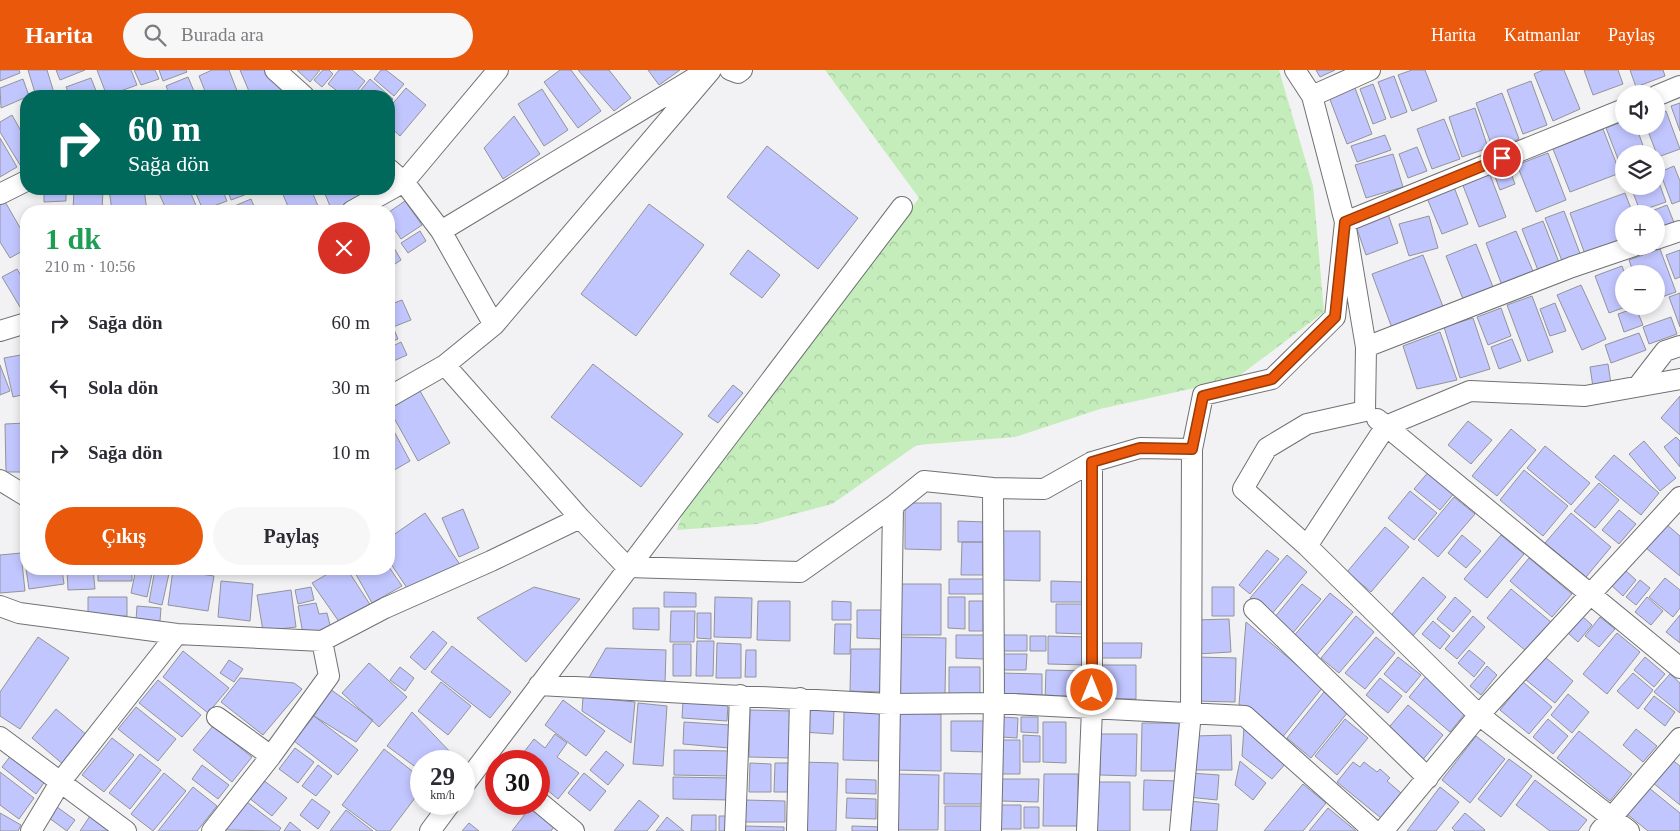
<!DOCTYPE html>
<html lang="tr">
<head>
<meta charset="utf-8">
<style>
	:root { --surface:#fff; --page:#f7f7f7; --text:#2b2b33; --muted:#7c7c81; --accent:#ea580c }
	body { margin:0; font-family:"Times New Roman",serif; background:var(--page); color:var(--text); height:100vh; display:flex; flex-direction:column; font-size:19px; white-space:nowrap }
	* { box-sizing:border-box; margin:0 }
	p { font-size:16px; color:var(--muted) }
	.icon { flex:none; width:28px; height:28px; fill:none; stroke:currentColor; stroke-width:2; stroke-linecap:round; stroke-linejoin:round }
	.map { position:relative; flex:1; overflow:hidden }
	.side { position:absolute; left:20px; top:135px; width:375px; height:370px; display:flex; flex-direction:column; background:var(--surface); border-radius:20px; box-shadow:0 2px 8px #0003 }
	.side>* { flex:none }
	.banner { position:absolute; left:20px; top:20px; width:375px; height:105px; border-radius:20px; box-shadow:0 2px 8px #0003; background:#00695c; color:#fff; overflow:hidden }
	.buttons { position:absolute; left:1615px; top:15px; display:grid; gap:10px }
	.buttons a { display:grid; place-items:center; width:50px; height:50px; border-radius:50%; background:var(--surface); box-shadow:0 2px 8px #0003; font-size:25px }
	.speed { position:absolute; left:410px; top:680px; display:flex; gap:10px; font-size:25px; font-weight:700; text-align:center }
	.speed>* { display:grid; place-content:center; width:65px; height:65px; border-radius:50%; background:var(--surface); box-shadow:0 2px 8px #0003; line-height:1 }
	.speed small { font-size:12px; font-weight:400 }
	.speed .limit { border:8px solid #d22; background:#fff; color:#111 }
	.pin { position:absolute; display:grid; place-items:center; width:42px; height:42px; color:#fff; margin:-21px; border:2px solid #fff; border-radius:50%; box-shadow:0 1px 5px #0007 }
	.me { position:absolute; width:55px; margin:-28px; rotate:0deg; stroke-linejoin:round; filter:drop-shadow(0 0 4px #0008) }
	.turn { display:flex; align-items:center; gap:18px; height:105px; padding:0 25px; font-size:22px }
	.turn .icon { width:65px; height:65px; stroke-width:2.5 }
	.turn b { display:block; font-size:35px; line-height:42px }
	.round { display:grid; place-items:center; flex:none; width:52px; height:52px; border-radius:26px; background:var(--page) }
	.headline { display:flex; align-items:center; justify-content:space-between; height:85px; padding:0 25px }
	h1 { font-size:30px; font-weight:800; line-height:38px; color:#1e9e55 }
	.action { display:flex; gap:10px; margin-top:auto; padding:10px 25px }
	.action a { flex:1; height:58px; border-radius:30px; background:var(--accent); color:#fff; font-size:20px; font-weight:800; line-height:58px; text-align:center }
	.action a+a { background:var(--page); color:var(--text) }
	ul { padding:0; list-style:none }
	li { display:flex; align-items:center; gap:15px; height:65px; padding:0 25px }
	li div { flex:1 }
	li b { display:block; font-size:19px }
	li em { font-style:normal }
	header { display:flex; align-items:center; gap:30px; box-sizing:border-box; height:70px; padding:0 25px; background:var(--accent); color:#fff }
	header strong { font-size:24px }
	nav { display:flex; gap:28px; margin-inline-start:auto; font-size:18px }
	.search { width:350px; height:45px; background:var(--page); display:flex; align-items:center; gap:12px; box-sizing:border-box; padding:0 18px; border-radius:28px; color:var(--muted); font-size:19px }
	.map>svg:first-child { display:block }
	.park { fill:url(#park-crowns) }
	.building { fill:#c2c6ff; stroke:#939497 }
	.lines { fill:none; stroke-linecap:round; stroke-linejoin:round }
	.street-casing { stroke:#707173; stroke-width:22 }
	.street { stroke:#fff; stroke-width:20 }
	.route-casing { stroke:#983908; stroke-width:12 }
	.route { stroke:#ea580c; stroke-width:9 }
</style>
</head>
<body>
<header>
<strong>Harita</strong>
<div class="search"><svg class="icon" aria-label="search" viewBox="0 0 24 24"><circle cx="10" cy="10" r="6"/><path d="M15 15l6 6"/></svg>Burada ara</div>
<nav><a>Harita</a><a>Katmanlar</a><a>Paylaş</a></nav>
</header>
<div class="map">
<svg width="1680" height="761" viewBox="0 0 1680 761">
	<defs>
		<pattern id="park-crowns" width="20" height="18" patternUnits="userSpaceOnUse" patternTransform="scale(1.25)"><rect width="20" height="18" fill="#c5edbb"/><path d="M2 6a3 3 0 1 1 6 0M12 15a3 3 0 1 1 6 0" fill="none" stroke="#a8caa0"/></pattern>
	</defs>
	<rect width="100%" height="100%" fill="#f2f2f5"/>
	<!-- park -->
	<path class="park" d="M825,0H1279L1313,116L1324,242L1235,309L1100,339L1015,367L917,375L832,434L757,454L677,460L685,435L919,128Z"/>
	<!-- building -->
	<path class="building" d="M0,0H19L20,3L0,11Z
		M28,0H47L55,26H36Z
		M56,0H85L60,10Z
		M97,0H131L137,15L107,26Z
		M134,0H155L159,9L141,15Z
		M159,0H186L187,2L163,11Z
		M212,0H229L239,26H207L199,6Z
		M240,0H264L285,20L273,26H251Z
		M297,0H320L310,12Z
		M323,0H329L333,4L322,17L314,10Z
		M339,0H352L365,11L353,26H344L328,14Z
		M381,0H386L404,14L394,26L374,9Z
		M560,0H571L601,41L578,58L544,12Z
		M578,0H609L631,28L614,41Z
		M648,0H680L659,15Z
		M1316,0H1335L1320,7Z
		M1412,0H1425L1437,31L1412,41L1398,5Z
		M1543,0H1564L1580,39L1553,51L1534,4Z
		M1584,0H1618L1623,14L1593,25Z
		M1630,0H1663L1665,6L1636,17Z
		M1394,6L1407,42L1391,48L1378,12Z
		M188,7L196,26H170L166,16Z
		M91,8L98,26H70L66,17Z
		M23,9L29,26L1,38L0,18Z
		M370,9L393,29L389,34V26H356Z
		M1531,11L1547,55L1523,64L1507,20Z
		M1373,14L1386,49L1373,54L1360,19Z
		M406,18L426,35L400,66L389,56V38Z
		M1355,18L1372,64L1347,74L1329,27Z
		M542,19L568,60L544,76L518,34Z
		M1502,23L1519,69L1493,79L1476,33Z
		M1680,33V61L1671,36Z
		M1475,38L1488,78L1462,87L1449,47Z
		M1666,41L1680,79L1658,87L1646,56H1656V45Z
		M12,45L26,70V91L20,95L0,62V52Z
		M514,46L540,84L503,109L484,78Z
		M1444,49L1460,89L1432,99L1417,59Z
		M1624,51V56H1636L1646,84H1624L1623,102L1606,58Z
		M1603,59L1620,103L1570,122L1553,79Z
		M1385,65L1391,80L1357,92L1351,76Z
		M0,68L17,97L0,107Z
		M767,76L858,148L818,199L727,127Z
		M1417,77L1427,101L1408,108L1399,84Z
		M1548,83L1566,130L1536,142L1517,95Z
		M1393,84L1403,117L1366,128L1355,95Z
		M1674,96L1680,111V131L1672,134L1660,102Z
		M1509,98L1515,114L1500,120L1494,104Z
		M1489,102L1506,147L1479,157L1462,113Z
		M1657,107L1666,132L1640,141L1631,117L1656,116Z
		M1454,117L1468,154L1442,164L1427,128Z
		M44,119H66V131L44,132Z
		M74,119H103L102,141H73Z
		M109,119H144L147,141H112Z
		M157,119H189L198,140L167,141Z
		M194,119H222L227,131L203,140Z
		M227,119H246L247,124L231,130Z
		M311,119L320,141H290L281,120Z
		M323,119H367L371,129L340,141H332Z
		M1625,123L1633,144H1624V173L1586,187L1570,143Z
		M251,129L256,141H225V140Z
		M4,130L26,168V179L10,188L0,172V133Z
		M405,131L422,155L401,169L389,151V142Z
		M649,134L704,175L636,266L581,224Z
		M1667,135L1675,155L1656,162V144H1644Z
		M1564,141L1582,189L1564,196L1545,148Z
		M1388,144L1398,173L1366,185L1356,156Z
		M1429,146L1438,178L1409,186L1399,154Z
		M1543,151L1560,195L1539,203L1522,159Z
		M420,161L426,171L408,183L401,173Z
		M1516,161L1535,206L1503,218L1486,173Z
		M389,169L401,190L389,198Z
		M1476,174L1493,217L1463,229L1446,186Z
		M1660,179L1676,222L1656,229V204H1634L1629,190Z
		M748,180L780,205L762,228L730,204Z
		M1680,180V207L1675,209L1666,185Z
		M1423,185L1444,239L1392,258L1372,204Z
		M1622,196L1625,204L1624,236H1628L1609,243L1595,206Z
		M17,199L26,214V247L2,207Z
		M1581,215L1606,269L1582,280L1557,225Z
		M1680,223V257L1669,227Z
		M1532,226L1553,282L1528,291L1507,235Z
		M402,230L411,250L393,257L398,269L389,273V235Z
		M1555,233L1566,261L1550,266L1540,239Z
		M1501,238L1511,266L1488,275L1477,247Z
		M1636,238L1643,255L1624,262L1618,244Z
		M1671,247L1677,264L1649,274L1643,257Z
		M1473,248L1490,299L1460,308L1444,257Z
		M1440,262L1457,310L1417,319L1403,276Z
		M1639,263L1646,280L1611,293L1605,275Z
		M1512,269L1521,291L1499,299L1491,277Z
		M401,272L407,285L389,293V278Z
		M26,284V324L13,327L4,288Z
		M593,294L683,364L641,417L551,347Z
		M1608,294L1611,314L1593,317L1590,297Z
		M0,295L10,321L0,325Z
		M733,315L743,323L718,353L708,346Z
		M420,321L450,373L418,391L389,339Z
		M1680,326V365L1661,348Z
		M1468,351L1492,370L1471,394L1448,375Z
		M389,352L410,391L389,403Z
		M26,353V402H6L5,354Z
		M1511,359L1536,380L1497,426L1472,406Z
		M1676,367L1680,371V397L1664,377Z
		M1644,371L1676,408L1660,421L1629,384Z
		M1545,376L1590,413L1571,435L1527,398Z
		M1614,385L1659,423L1641,445L1595,407Z
		M1430,400L1456,421L1440,440L1414,419Z
		M1524,400L1568,436L1543,466L1500,430Z
		M1599,413L1619,430L1595,458L1574,441Z
		M1410,421L1437,443L1414,470L1388,448Z
		M1454,427L1475,444L1438,487L1418,470Z
		M905,433H941V480L905,479Z
		M463,439L479,478L459,487L442,448Z
		M1619,440L1636,454L1619,474L1602,460Z
		M425,443L463,499L407,518L389,491V468Z
		M1571,443L1611,477L1586,507L1545,473Z
		M958,451L985,452V472H958Z
		M1666,454L1680,466V506L1646,478Z
		M1385,457L1409,477L1371,522L1347,502Z
		M1000,461H1040V511L1000,510Z
		M1462,465L1481,481L1466,498L1448,483Z
		M1501,465L1524,484L1487,528L1464,509Z
		M962,472H983V505H961Z
		M1267,480L1279,489L1250,524L1239,515Z
		M21,483L25,521L0,523V485Z
		M1287,485L1307,502L1271,545L1250,528Z
		M1529,488L1572,524L1552,547L1510,511Z
		M389,497L402,516L372,533L353,499H389Z
		M26,499H62L64,514L29,519Z
		M67,499H93L95,519L68,520Z
		M98,499H132V511H98Z
		M136,499H153L147,527L131,523Z
		M155,499H170L162,535L149,532Z
		M336,499H347L371,536L342,556L312,513Z
		M173,500L214,506L208,541L168,535Z
		M1625,500L1636,510L1623,526L1612,516Z
		M1423,507L1446,527L1411,568L1388,549Z
		M1665,508L1680,520V538L1673,547L1649,527Z
		M949,509H984V524H949Z
		M1640,510L1650,518L1636,535L1626,527Z
		M221,511L253,514L250,551L218,547Z
		M1051,511L1084,512L1083,532H1051Z
		M901,514H941V565H901Z
		M1302,514L1321,529L1292,564L1274,548Z
		M311,517L314,530L298,534L295,520Z
		M534,517L580,529L526,592L477,548Z
		M1212,517H1234V546H1212Z
		M1511,519L1551,552L1526,581L1487,548Z
		M291,520L296,557L263,561L257,525Z
		M664,522L696,523V537H664Z
		M1330,523L1353,542L1316,586L1293,567Z
		M88,527H127V546H88Z
		M715,527L752,528L751,568L714,567Z
		M948,527H965V559L948,558Z
		M1455,527L1471,541L1453,562L1437,549Z
		M1647,527L1663,541L1651,555L1635,542Z
		M758,531H790V571L757,570Z
		M832,531L851,532V550H832Z
		M969,531H983V561H969Z
		M316,533L319,544L327,543L331,559L303,564L298,536Z
		M1056,534H1084L1083,564L1056,563Z
		M137,536L161,538L160,551L136,550Z
		M633,538H659V560L633,559Z
		M857,540H886L885,569L857,568Z
		M671,541H695L694,572H670Z
		M697,543H711V569L697,568Z
		M1680,545V573L1666,562Z
		M1356,546L1374,562L1339,603L1321,588Z
		M1473,546L1485,557L1457,589L1445,579Z
		M1582,546L1592,555L1578,572L1568,563Z
		M1600,547L1615,559L1599,577L1585,566Z
		M1229,549L1231,582L1197,584L1196,550Z
		M1433,551L1450,566L1440,579L1422,564Z
		M1246,552L1323,617L1281,669L1239,634Z
		M835,554H851L850,584H834Z
		M433,561L447,573L425,600L410,587Z
		M1617,563L1640,582L1607,624L1583,604Z
		M956,565H984V589L956,588Z
		M1001,565H1027V581H1001Z
		M1030,566H1046V581H1030Z
		M1048,566L1087,567V595L1048,594Z
		M38,567L69,588L20,659L0,646V622Z
		M901,567L946,568L945,625H900Z
		M1376,567L1395,583L1365,619L1345,603Z
		M697,571H714L713,606H696Z
		M717,573L741,574V608H716Z
		M1102,573H1142L1141,588H1102Z
		M673,574H691V606H673Z
		M452,576L511,622L490,648L431,602Z
		M606,578L666,580L665,614L587,611Z
		M851,579H884L883,622L850,621Z
		M746,580H756V607H745Z
		M1469,580L1485,593L1474,607L1458,593Z
		M183,581L229,618L208,643L163,607Z
		M1000,584H1027L1026,600H1000Z
		M1196,587L1236,588L1235,632L1195,631Z
		M1398,587L1421,605L1406,623L1384,604Z
		M1545,587L1573,611L1555,633L1526,610Z
		M1645,587L1665,604L1654,617L1634,600Z
		M229,590L243,599L234,612L220,603Z
		M369,593L407,627L379,657L342,623Z
		M1100,595H1136V629H1099Z
		M1487,596L1497,605L1481,625L1470,616Z
		M400,597L414,608L405,621L390,610Z
		M949,597H980V624H949Z
		M1046,600L1087,601V631L1045,630Z
		M999,603L1042,604V628H999Z
		M1633,603L1653,620L1638,639L1617,621Z
		M1428,604L1469,639L1450,662L1409,627Z
		M1670,604L1680,613V643L1654,622Z
		M240,608L294,613L302,619L263,665L221,632Z
		M1380,608L1402,626L1388,643L1366,625Z
		M158,610L201,645L182,667L139,633Z
		M441,612L471,636L448,665L418,641Z
		M1523,612L1552,637L1529,664L1500,640Z
		M330,619L373,650L356,672L314,646Z
		M1324,622L1348,642L1311,688L1287,668Z
		M1568,624L1589,642L1572,663L1551,645Z
		M1654,626L1675,642L1665,656L1644,639Z
		M583,627L635,632L631,673L582,641Z
		M563,630L605,661L586,686L545,655Z
		M683,631L728,634L727,651L682,648Z
		M638,633L667,636L663,696L633,694Z
		M1408,635L1443,665L1421,692L1385,662Z
		M136,637L176,669L158,691L118,659Z
		M56,639L88,666L64,695L32,668Z
		M803,639L834,640L833,664L802,662Z
		M750,640L791,641L790,688L749,687Z
		M412,642L454,686L450,691H421V701L387,676Z
		M844,642H883L882,691L843,690Z
		M897,643L941,644V701L896,700Z
		M314,646L358,680L338,705L294,671Z
		M1002,647L1018,648L1017,668L1002,667Z
		M1021,647H1038V663L1021,662Z
		M1345,649L1368,668L1337,705L1315,686Z
		M1548,649L1568,666L1553,684L1533,667Z
		M951,651H986V682L951,681Z
		M684,652L730,655L729,678L683,674Z
		M1043,652H1066V693L1043,692Z
		M1142,653H1181L1180,701H1141Z
		M213,656L252,687L232,712L193,680Z
		M1244,658L1286,693L1272,709L1242,686Z
		M1636,659L1657,676L1643,692L1623,675Z
		M1579,661L1632,704L1610,731L1557,688Z
		M555,664L567,673L557,687L579,703L558,729L539,713V691H517L534,669L545,678Z
		M1100,664H1137L1136,706L1100,705Z
		M1023,665L1040,666V692H1023Z
		M1231,665L1232,700H1195L1194,666Z
		M1476,666L1505,689L1470,733L1442,710Z
		M112,668L134,685L104,722L82,705Z
		M997,670H1020V704H997Z
		M295,678L314,692L298,713L279,699Z
		M384,679L421,708V720L390,761H377L342,735Z
		M674,680L729,681L728,706L674,705Z
		M606,681L624,695L608,715L590,700Z
		M12,684L46,710L36,724L2,697Z
		M140,684L161,700L130,739L109,723Z
		M1509,689L1532,706L1501,747L1478,729Z
		M1671,689L1680,696V735L1652,712Z
		M1240,691L1266,713L1253,730L1235,715Z
		M802,692L838,693L836,761H800Z
		M1353,692L1360,697L1364,692L1377,702L1380,699L1390,708L1387,711L1401,723L1381,748L1337,712Z
		M750,693L771,694V722H749Z
		M775,693H790V722H774Z
		M202,695L229,715L218,729L192,709Z
		M318,695L332,706L316,726L302,716Z
		M0,702L34,728L19,749L0,735Z
		M164,703L186,721L153,761L131,744Z
		M584,703L606,721L590,741L568,723Z
		M944,703L984,704V734H944Z
		M1190,703L1219,705L1217,730L1188,727Z
		M896,704L939,705L938,760H896Z
		M1044,704H1078V756H1043Z
		M673,707L731,708V730L673,729Z
		M846,709L876,710V724L846,723Z
		M1001,709H1039L1038,732L1001,731Z
		M263,710L287,728L272,746L249,728Z
		M1144,710L1178,711V740H1143Z
		M1535,710L1587,750L1578,761H1550L1516,735Z
		M1090,712H1130V761H1090Z
		M1303,714L1326,733L1303,761H1264Z
		M193,717L217,736L197,761H158Z
		M1440,717L1459,732L1436,761H1407Z
		M1649,718L1680,743V761H1648L1627,744Z
		M847,728L876,729V749L846,748Z
		M312,729L330,742L318,759L300,745Z
		M639,730L659,746L647,761H614Z
		M745,730L785,731V752H744Z
		M1189,731L1219,734L1217,761H1186Z
		M247,732L281,758L279,761L226,760Z
		M532,735L556,754L551,761H512Z
		M999,735H1021V759H999Z
		M945,736H984V761H945Z
		M57,737L75,750L67,761L49,748Z
		M1024,737H1039V758H1024Z
		M1328,738L1356,761H1309Z
		M346,740L373,761H330Z
		M0,743L21,755L18,761H0Z
		M1465,743L1485,760L1484,761H1455L1452,758Z
		M692,745H716V761H691Z
		M90,746L111,761H80Z
		M719,746H731V761H719Z
		M667,747L684,761H656Z
		M290,752L301,761H284Z
		M469,753L479,761H462Z
		M744,756L784,757V761H743Z
		M852,756L883,757L882,761H852Z"/>
	<g class="lines">
		<defs>
			<path id="street" d="M275,0L304,26
				M730,0L738,3L742,0
				M1295,0L1312,26
				M1656,26L1680,16
				M1624,39L1345,152L1366,277L1365,341L1307,354L1267,378L1243,419L1307,476L1479,645L1629,761
				M0,124L26,111
				M352,141L404,112L389,99
				M441,161L701,4
				M1656,169L1680,161
				M494,255L441,161L404,112L498,0
				M0,261L26,253
				M1366,277L1572,197L1634,176
				M445,295L580,448
				M1638,316L1665,281L1680,276
				M389,327L445,295L494,255L711,0
				M1377,349L1386,356L1470,321L1585,326L1680,309
				M0,410L26,426
				M1307,476L1386,356L1680,598
				M0,536L19,543L177,564L322,571L385,538L491,491L580,448L627,497L800,502L893,436L924,411L993,418L1044,419L1092,392L1140,378L1192,379
				M1254,539L1428,708
				M539,615L889,634L994,633L1245,646L1374,761
				M0,667L126,761
				M271,686L329,606L322,571
				M464,715L902,137
				M539,732L574,761
				M31,761L61,711L177,564
				M212,761L271,686L217,647
				M430,761L450,734
				M735,761L740,625
				M797,761L800,628
				M888,761L893,436
				M991,761L994,633L993,418
				M1087,761L1092,639V392
				M1180,761L1191,642L1192,379L1203,325L1272,309L1335,247L1345,152L1312,26L1370,0
				M1383,761L1479,645L1680,427
				M1600,761L1680,668"/>
		</defs>
		<!-- street casing -->
		<use href="#street" class="street-casing"/>
		<!-- street -->
		<use href="#street" class="street"/>
	</g>
	<g class="lines">
		<defs>
			<path id="route" d="M1092,620V392L1140,378L1192,379L1203,326L1272,309L1335,247L1345,152L1502,88"/>
		</defs>
		<!-- route casing -->
		<use href="#route" class="route-casing"/>
		<!-- route -->
		<use href="#route" class="route"/>
	</g>
</svg>
<div class="buttons">
<a><svg class="icon" aria-label="sound" viewBox="0 0 24 24"><path d="M4 9h4l5-4v14l-5-4H4zM17 9q2 3 0 6"/></svg></a>
<a><svg class="icon" aria-label="layers" viewBox="0 0 24 24"><path d="M12 4l9 5-9 5-9-5zM3 14l9 5 9-5"/></svg></a>
<a>+</a>
<a>−</a>
</div>
<div class="speed"><div>29<small>km/h</small></div><div class="limit">30</div></div>
<div class="pin" style="left:1502px;top:88px;background:#d93025"><svg class="icon" aria-label="arrive" viewBox="0 0 24 24"><path d="M6 21V4h12l-3 4 3 4H6"/></svg></div>
<svg class="me" style="left:1092px;top:620px" viewBox="-20 -20 40 40"><circle r="17" fill="#ea580c" stroke="#fff" stroke-width="3"/><path d="M0-11L8 9 0 5-8 9z" fill="#fff"/></svg>
<div class="banner">
<div class="turn"><svg class="icon" aria-label="right" viewBox="0 0 24 24"><path d="M7 20v-9h11M14 6l5 5-5 5"/></svg><div><b>60 m</b>Sağa dön</div></div>
</div>
<section class="side">
<div class="headline"><div><h1>1 dk</h1><p>210 m · 10:56</p></div><a class="round" style="background:#d93025;color:#fff"><svg class="icon" aria-label="close" viewBox="0 0 24 24"><path d="M6 6l12 12M18 6L6 18"/></svg></a></div>
<ul>
<li><svg class="icon" aria-label="right" viewBox="0 0 24 24"><path d="M7 20v-9h11M14 6l5 5-5 5"/></svg><div><b>Sağa dön</b></div><em>60 m</em></li>
<li><svg class="icon" aria-label="left" viewBox="0 0 24 24"><path d="M17 20v-9H6M10 6l-5 5 5 5"/></svg><div><b>Sola dön</b></div><em>30 m</em></li>
<li><svg class="icon" aria-label="right" viewBox="0 0 24 24"><path d="M7 20v-9h11M14 6l5 5-5 5"/></svg><div><b>Sağa dön</b></div><em>10 m</em></li>
</ul>
<div class="action"><a>Çıkış</a><a>Paylaş</a></div>
</section>
</div>
</body>
</html>
